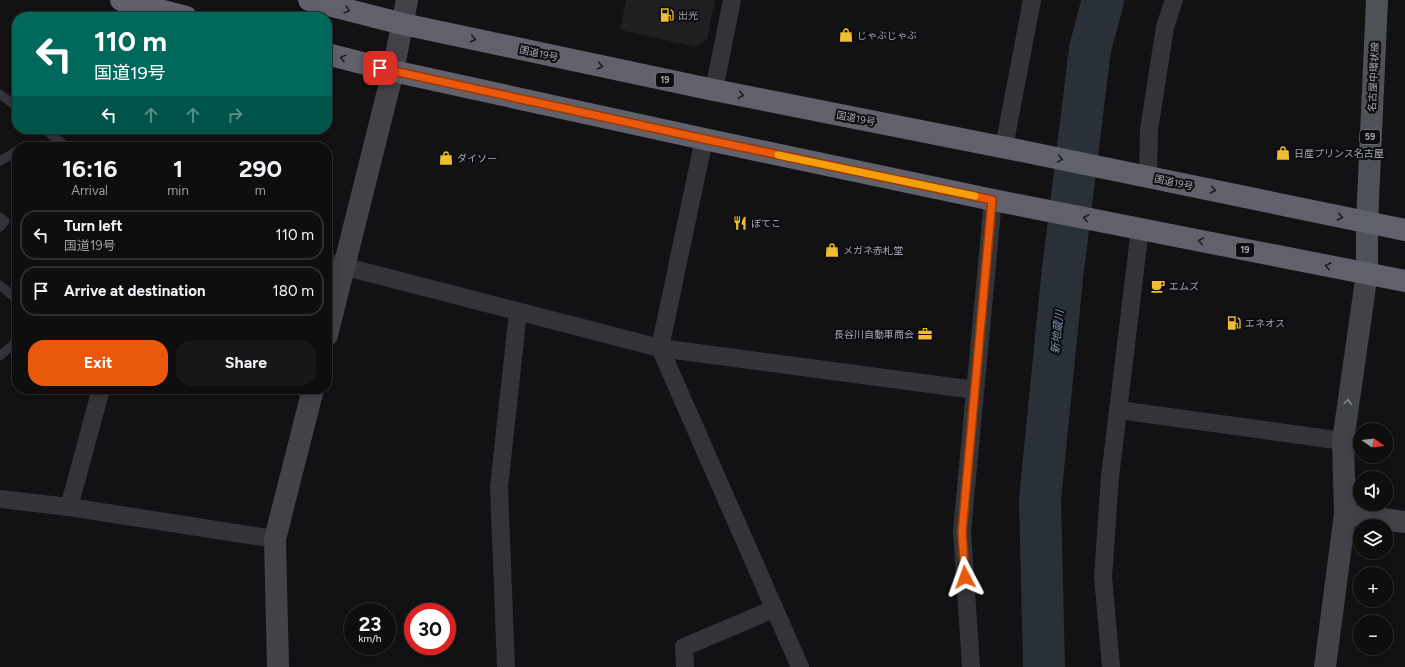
<!DOCTYPE html>
<html lang="en">
<head>
<meta charset="utf-8">
<style>
	:root { --surface:#0e0e0f; --page:#171718; --text:#f1f3f6; --muted:#9b9c9e; --line:#2e2e2f; --accent:#ea580c }
	body { margin:0; font-family:Figtree,"Noto Sans JP",sans-serif; background:var(--page); color:var(--text); height:100vh; display:flex; flex-direction:column; font-size:15px; white-space:nowrap }
	* { box-sizing:border-box; margin:0 }
	p { font-size:13px; color:var(--muted) }
	.icon { flex:none; width:22px; height:22px; fill:none; stroke:currentColor; stroke-width:2; stroke-linecap:round; stroke-linejoin:round }
	.map { position:relative; flex:1; overflow:hidden }
	.side { position:absolute; left:12px; top:142px; width:320px; height:252px; display:flex; flex-direction:column; background:var(--surface); border-radius:16px; box-shadow:0 2px 10px #0003,0 0 0 1px var(--line) }
	.side>* { flex:none }
	.banner { position:absolute; left:12px; top:12px; width:320px; height:122px; border-radius:16px; box-shadow:0 2px 10px #0003,0 0 0 1px var(--line); background:#00695c; color:#fff; overflow:hidden }
	.needle { width:26px; rotate:104deg }
	.tools { position:absolute; left:1353px; top:423px; display:grid; gap:8px }
	.tools a { display:grid; place-items:center; width:40px; height:40px; border-radius:50%; background:var(--surface); box-shadow:0 2px 10px #0003,0 0 0 1px var(--line); font-size:20px }
	.speed { position:absolute; left:344px; top:603px; display:flex; gap:8px; font-size:20px; font-weight:700; text-align:center }
	.speed>* { display:grid; place-content:center; width:52px; height:52px; border-radius:50%; background:var(--surface); box-shadow:0 2px 10px #0003,0 0 0 1px var(--line); line-height:1 }
	.speed small { font-size:10px; font-weight:400 }
	.speed .limit { border:6px solid #d22; background:#fff; color:#111 }
	.pin { position:absolute; display:grid; place-items:center; width:34px; height:34px; color:#fff; margin:-17px; border-radius:8px; box-shadow:0 2px 6px #0006 }
	.me { position:absolute; width:44px; margin:-22px; rotate:356deg; stroke-linejoin:round; filter:drop-shadow(0 0 3px #0008) }
	.turn { display:flex; align-items:center; gap:14px; height:84px; padding:0 16px; font-size:18px }
	.turn .icon { width:52px; height:52px; stroke-width:2.5 }
	.turn b { display:block; font-size:28px; line-height:34px }
	.lanes { display:flex; align-items:center; height:38px; padding:0 16px; background:#0003; justify-content:center; gap:20px; direction:ltr }
	.lanes .off { opacity:.35 }
	.eta { display:flex; justify-content:space-evenly; align-items:center; height:68px; text-align:center }
	.eta b { font-size:24px; font-weight:700; line-height:28px }
	.button { display:flex; gap:8px; margin-top:auto; padding:8px 16px }
	.button a { flex:1; height:46px; border-radius:16px; background:var(--accent); color:#fff; font-size:16px; font-weight:700; line-height:46px; text-align:center }
	.button a+a { background:var(--page); color:var(--text) }
	ul { padding:0; list-style:none }
	li { display:flex; align-items:center; gap:12px; height:50px; margin:0 8px 6px; padding:0 8px; border:2px solid var(--line); border-radius:16px }
	li div { flex:1 }
	li b { display:block; font-size:15px }
	li em { font-style:normal }
	.map>svg:first-child { display:block }
	.built { fill:#1f1e21 }
	.lines { fill:none; stroke-linecap:round; stroke-linejoin:round }
	.river { stroke:#293037; stroke-width:42 }
	.lane { stroke:#333439; stroke-width:9 }
	.street { stroke:#333439; stroke-width:18 }
	.secondary { stroke:#414349; stroke-width:22 }
	.primary { stroke:#4f5158; stroke-width:22 }
	.highway { stroke:#60616a; stroke-width:22 }
	.oneway { stroke:#1e1e21 }
	.oneway2 { stroke:#81858f }
	.route-casing { stroke:#983908; stroke-width:10 }
	.route { stroke:#ea580c; stroke-width:7 }
	.slow { stroke:#f59e0b; stroke-width:7 }
	.labels { text-anchor:middle; stroke-width:4; stroke-linejoin:round; paint-order:stroke }
	.shield { fill:#0d0d0f; stroke:#777a82; stroke-width:1 }
	.shield-label { font-size:9px; font-weight:bold; fill:#a4a8b4 }
	.poi-label { font-size:10px; fill:#a4a8b4; stroke:#0d0d0f; text-anchor:start }
	.street-label { font-size:10px; fill:#a4a8b4; stroke:#0d0d0f }
	.water-label { font-size:11px; font-style:italic; fill:#7b93af; stroke:#0d0d0f }
</style>
</head>
<body>
<div class="map">
<svg width="1405" height="667" viewBox="0 0 1405 667">
	<rect width="100%" height="100%" fill="#121214"/>
	<!-- built -->
	<path class="built" d="M626,0H715L707,39L697,47L620,30Z"/>
	<g class="lines">
		<!-- river -->
		<path class="river" d="M1044,667L1040,499L1062,278L1090,49L1103,0"/>
		<!-- lane -->
		<path class="lane" d="M0,94L17,107
			M44,129L67,147
			M0,161L17,151
			M0,217L5,221L0,227
			M0,285L17,300
			M0,356L17,341"/>
		<!-- street -->
		<path class="street" d="M714,90L732,0
			M704,139L660,348L800,667
			M1004,147L1032,0
			M1148,177L1149,130L1165,27L1174,0
			M327,262L660,348L975,390
			M1119,410L1343,441
			M0,499L69,507L275,539
			M69,507L101,389
			M506,667L499,487L518,312
			M685,667L684,647L774,609
			M971,667L962,531L993,200
			M1111,667L1103,577L1110,477L1140,229"/>
		<!-- secondary -->
		<path class="secondary" d="M327,335L393,71L407,0
			M1345,514L1405,522
			M278,667L275,539L313,389
			M1325,667L1345,514L1343,441L1367,273"/>
		<!-- primary -->
		<path class="primary" d="M1367,273V222L1377,0"/>
		<!-- highway -->
		<path class="highway" d="M121,0L186,17
			M309,0L403,24L714,90L1022,151L1405,230
			M327,54L393,71L704,139L993,200L1405,281"/>
	</g>
	<!-- one-way arrows -->
	<defs><path id="oneway-chevron" d="M-2-3.5L2.5 0L-2 3.5" fill="none" stroke-width="1.6" stroke-linecap="round" stroke-linejoin="round"/></defs>
	<g class="oneway">
		<use href="#oneway-chevron" transform="translate(347 10) rotate(15)"/>
		<use href="#oneway-chevron" transform="translate(473 39) rotate(12)"/>
		<use href="#oneway-chevron" transform="translate(343 58) rotate(-165)"/>
		<use href="#oneway-chevron" transform="translate(600 66) rotate(12)"/>
		<use href="#oneway-chevron" transform="translate(741 95) rotate(11)"/>
		<use href="#oneway-chevron" transform="translate(1060 159) rotate(12)"/>
		<use href="#oneway-chevron" transform="translate(1213 190) rotate(12)"/>
		<use href="#oneway-chevron" transform="translate(1340 217) rotate(12)"/>
		<use href="#oneway-chevron" transform="translate(1086 218) rotate(-169)"/>
		<use href="#oneway-chevron" transform="translate(1201 241) rotate(-169)"/>
		<use href="#oneway-chevron" transform="translate(1328 266) rotate(-169)"/>
	</g>
	<use class="oneway2" href="#oneway-chevron" transform="translate(1348 402) rotate(-82)"/>
	<g class="lines">
		<defs>
			<path id="route" d="M380,68L704,139L992,200L962,532L965,577"/>
		</defs>
		<!-- route casing -->
		<use href="#route" class="route-casing"/>
		<!-- route -->
		<use href="#route" class="route"/>
		<!-- slow -->
		<path class="slow" d="M778,155L975,196"/>
	</g>
	<!-- icons -->
	<defs>
		<symbol id="fuel-bare" viewBox="-9 -9 18 18"><path d="M-5.5-6h7V0h2V4h1.3V-2.5L3-4.5l.8-.8L6-3V5H2.5V1h-1V6h-7ZM-4.2-4.7v3.2H.2V-4.7Z" fill="#eebd30" stroke="#0d0d0f" stroke-width="2.5" paint-order="stroke"/></symbol>
		<symbol id="shop-bare" viewBox="-9 -9 18 18"><path d="M-5-2.5h2.3a2.7 3.5 0 0 1 5.4 0H5L5.5 6h-11ZM-1.5-2.5h3a1.5 2.3 0 0 0-3 0Z" fill="#eebd30" stroke="#0d0d0f" stroke-width="2.5" paint-order="stroke"/></symbol>
		<symbol id="restaurant-bare" viewBox="-9 -9 18 18"><path d="M-5-6h1v4h1v-4h1v4h1v-4h1v5L-1.5 .5V6h-2V.5L-5-1ZM5-6V6H3V1.5H1.5Q1.5-4 5-6Z" fill="#eebd30" stroke="#0d0d0f" stroke-width="2.5" paint-order="stroke"/></symbol>
		<symbol id="cafe-bare" viewBox="-9 -9 18 18"><path d="M-5.5-4.5H6V0H3Q3 3.5 0 3.5H-2.5Q-5.5 3.5-5.5 0ZM3-3.2v2h1.7v-2ZM-6 4.5H4V6H-6Z" fill="#eebd30" stroke="#0d0d0f" stroke-width="2.5" paint-order="stroke"/></symbol>
		<symbol id="office-bare" viewBox="-9 -9 18 18"><path d="M-6-3h4V-5.5h4V-3h4V5H-6ZM-1-4.5V-3h2v-1.5ZM-6 0V1H6V0Z" fill="#eebd30" stroke="#0d0d0f" stroke-width="2.5" paint-order="stroke"/></symbol>
	</defs>
	<g fill-rule="evenodd">
		<use href="#fuel-bare" x="657" y="5" width="20" height="20"/>
		<use href="#shop-bare" x="836" y="25" width="20" height="20"/>
		<use href="#shop-bare" x="1273" y="143" width="20" height="20"/>
		<use href="#shop-bare" x="436" y="148" width="20" height="20"/>
		<use href="#restaurant-bare" x="730" y="213" width="20" height="20"/>
		<use href="#shop-bare" x="822" y="240" width="20" height="20"/>
		<use href="#cafe-bare" x="1148" y="276" width="20" height="20"/>
		<use href="#fuel-bare" x="1224" y="313" width="20" height="20"/>
		<use href="#office-bare" x="915" y="324" width="20" height="20"/>
	</g>
	<g class="labels">
		<!-- shield labels -->
		<g class="shield">
			<rect x="656" y="73" width="18" height="14" rx="3"/>
			<rect x="1360" y="130" width="20" height="14" rx="3"/>
			<rect x="1236" y="243" width="18" height="14" rx="3"/>
		</g>
		<g class="shield-label">
			<text x="665" y="83">19</text>
			<text x="1370" y="140">59</text>
			<text x="1245" y="253">19</text>
		</g>
		<!-- poi labels -->
		<g class="poi-label">
			<text x="678" y="19">出光</text>
			<text x="857" y="39">じゃぶじゃぶ</text>
			<text x="1294" y="157">日産プリンス名古屋</text>
			<text x="457" y="162">ダイソー</text>
			<text x="751" y="227">ぼてこ</text>
			<text x="843" y="254">メガネ赤札堂</text>
			<text x="1169" y="290">エムズ</text>
			<text x="1245" y="327">エネオス</text>
			<text x="914" y="338" text-anchor="end">長谷川自動車商会</text>
		</g>
		<!-- street labels -->
		<g class="street-label">
			<text transform="translate(539 53) rotate(12)" y="4">国道19号</text>
			<text transform="translate(1373 77) rotate(-87)" y="4">名古屋中環状線</text>
			<text transform="translate(856 118) rotate(11)" y="4">国道19号</text>
			<text transform="translate(1174 182) rotate(12)" y="4">国道19号</text>
		</g>
		<!-- water labels -->
		<g class="water-label">
			<text transform="translate(1057 332) rotate(-84)" y="4">新地蔵川</text>
		</g>
	</g>
</svg>
<div class="tools">
<a><svg class="needle" viewBox="-14 -14 28 28"><path d="M0-13l5 13h-10z" fill="#e53935"/><path d="M0 13l5-13h-10z" fill="#9b9c9e"/></svg></a>
<a><svg class="icon" aria-label="sound" viewBox="0 0 24 24"><path d="M4 9h4l5-4v14l-5-4H4zM17 9q2 3 0 6"/></svg></a>
<a><svg class="icon" aria-label="layers" viewBox="0 0 24 24"><path d="M12 4l9 5-9 5-9-5zM3 14l9 5 9-5"/></svg></a>
<a>+</a>
<a>−</a>
</div>
<div class="speed"><div>23<small>km/h</small></div><div class="limit">30</div></div>
<div class="pin" style="left:380px;top:68px;background:#d93025"><svg class="icon" aria-label="arrive" viewBox="0 0 24 24"><path d="M6 21V4h12l-3 4 3 4H6"/></svg></div>
<svg class="me" style="left:965px;top:577px" viewBox="-20 -20 40 40"><path d="M0-17L14 15 0 8-14 15z" fill="#ea580c" stroke="#fff" stroke-width="4"/></svg>
<div class="banner">
<div class="turn"><svg class="icon" aria-label="left" viewBox="0 0 24 24"><path d="M17 20v-9H6M10 6l-5 5 5 5"/></svg><div><b>110 m</b>国道19号</div></div>
<div class="lanes"><svg class="icon" aria-label="left" viewBox="0 0 24 24"><path d="M17 20v-9H6M10 6l-5 5 5 5"/></svg><svg class="icon off" aria-label="ahead" viewBox="0 0 24 24"><path d="M12 20V5M6 11l6-6 6 6"/></svg><svg class="icon off" aria-label="ahead" viewBox="0 0 24 24"><path d="M12 20V5M6 11l6-6 6 6"/></svg><svg class="icon off" aria-label="right" viewBox="0 0 24 24"><path d="M7 20v-9h11M14 6l5 5-5 5"/></svg></div>
</div>
<section class="side">
<div class="eta">
<div><b>16:16</b><p>Arrival</p></div>
<div><b>1</b><p>min</p></div>
<div><b>290</b><p>m</p></div>
</div>
<ul>
<li><svg class="icon" aria-label="left" viewBox="0 0 24 24"><path d="M17 20v-9H6M10 6l-5 5 5 5"/></svg><div><b>Turn left</b><p>国道19号</p></div><em>110 m</em></li>
<li><svg class="icon" aria-label="arrive" viewBox="0 0 24 24"><path d="M6 21V4h12l-3 4 3 4H6"/></svg><div><b>Arrive at destination</b></div><em>180 m</em></li>
</ul>
<div class="button"><a>Exit</a><a>Share</a></div>
</section>
</div>
</body>
</html>
